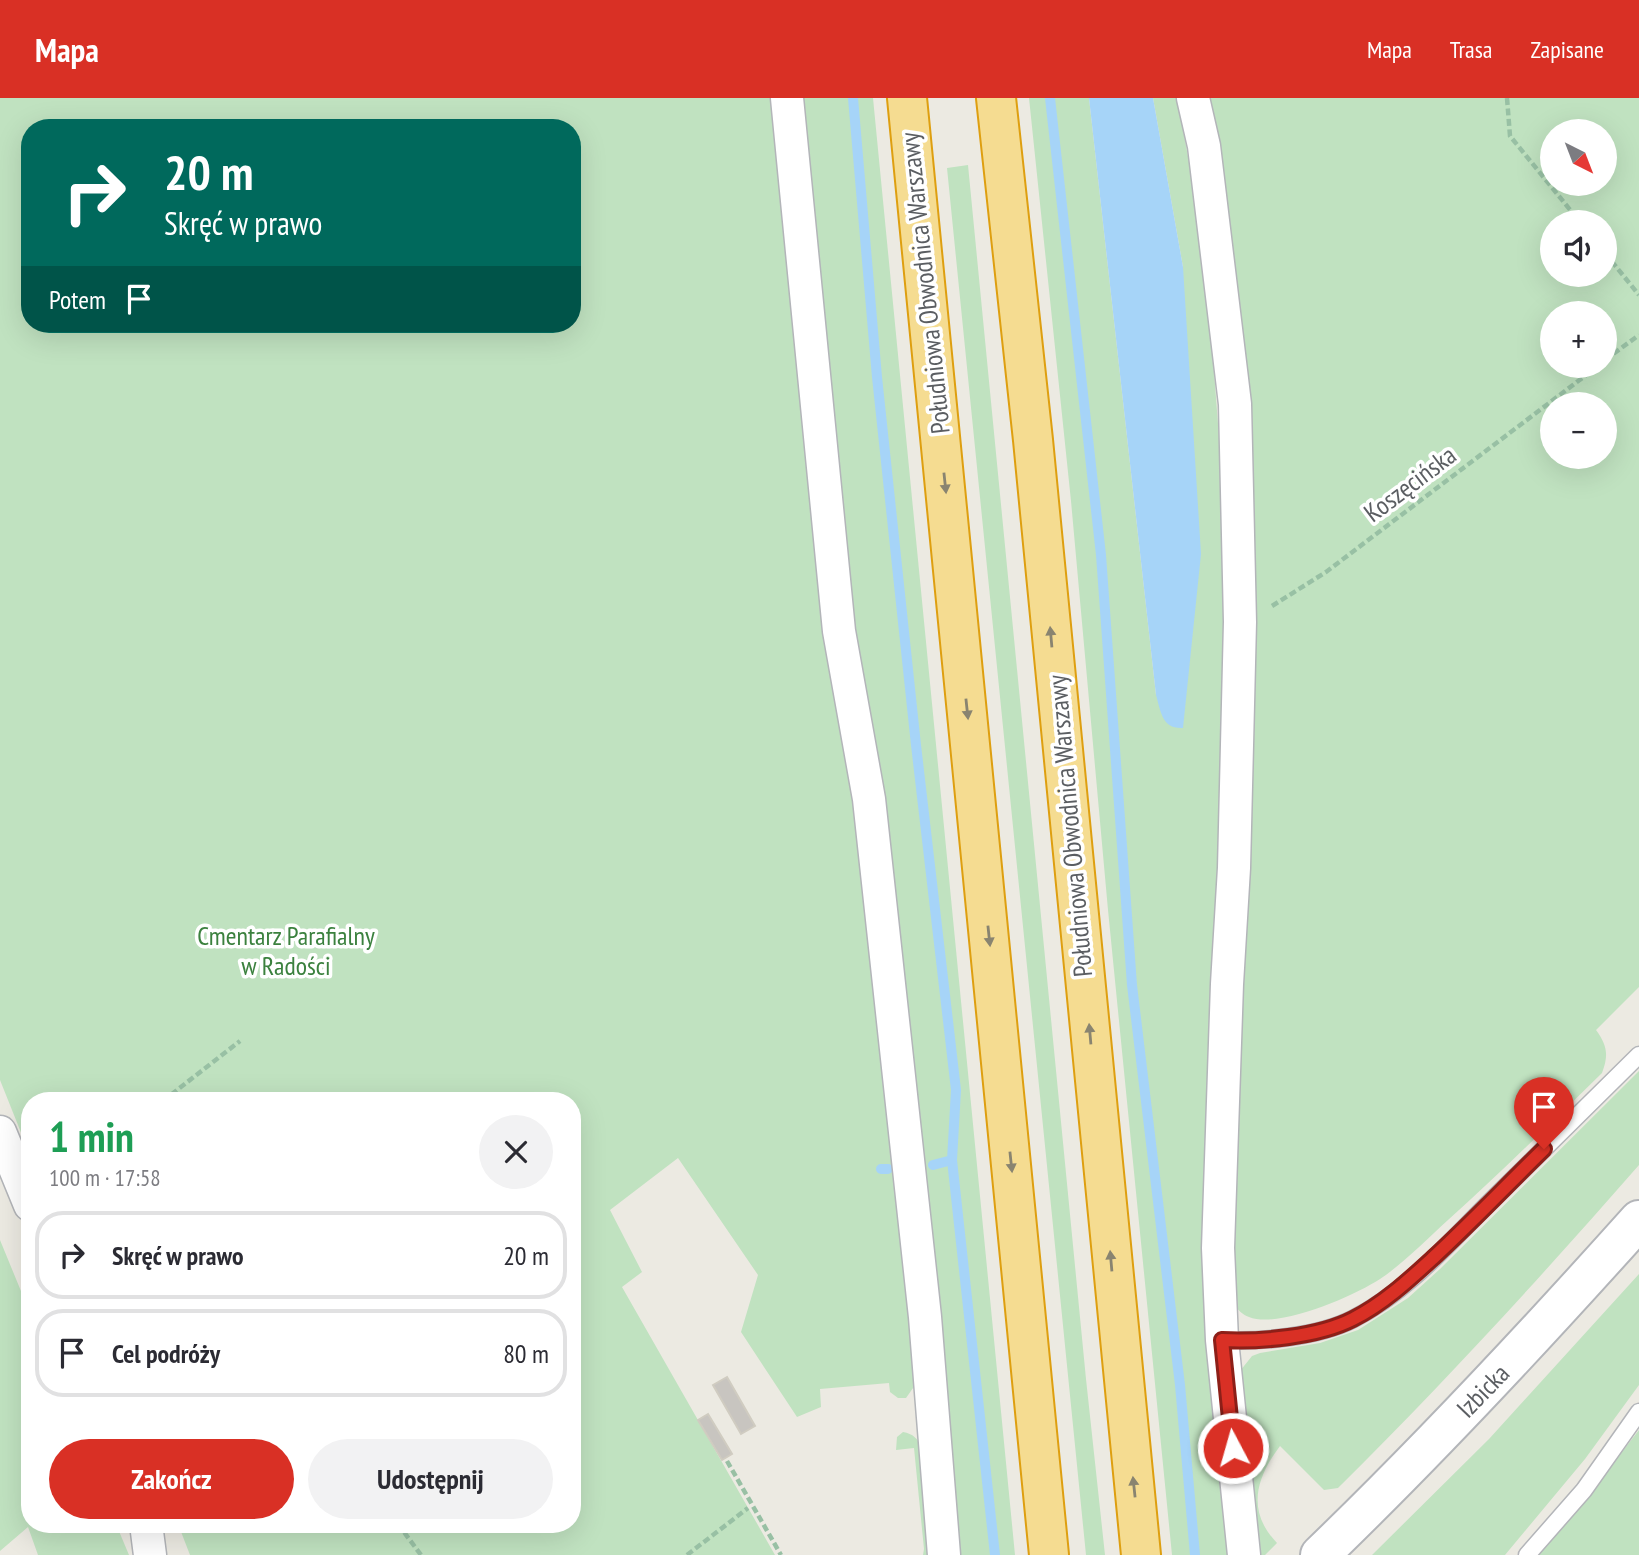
<!DOCTYPE html>
<html lang="pl">
<head>
<meta charset="utf-8">
<style>
	:root { --surface:#fff; --page:#f2f2f3; --text:#2b2b33; --muted:#7c7c81; --line:#e1e1e2; --accent:#d93025 }
	body { margin:0; font-family:"PT Sans Narrow",sans-serif; background:var(--page); color:var(--text); height:100vh; display:flex; flex-direction:column; font-size:26px; white-space:nowrap }
	* { box-sizing:border-box; margin:0 }
	p { font-size:23px; color:var(--muted) }
	.icon { flex:none; width:38px; height:38px; fill:none; stroke:currentColor; stroke-width:2; stroke-linecap:round; stroke-linejoin:round }
	.map { position:relative; flex:1; overflow:hidden }
	.drawer { position:absolute; left:21px; top:994px; width:560px; height:441px; display:flex; flex-direction:column; background:var(--surface); border-radius:28px; box-shadow:0 7px 28px #0002 }
	.drawer>* { flex:none }
	.top-card { position:absolute; left:21px; top:21px; width:560px; height:214px; border-radius:28px; box-shadow:0 7px 28px #0002; background:#00695c; color:#fff; overflow:hidden }
	.needle { width:46px; rotate:138deg }
	.buttons { position:absolute; left:1540px; top:21px; display:grid; gap:14px }
	.buttons a { display:grid; place-items:center; width:77px; height:77px; border-radius:50%; background:var(--surface); box-shadow:0 7px 28px #0002; font-size:35px }
	.pin { position:absolute; display:grid; place-items:center; width:60px; height:60px; color:#fff; margin:-72px -30px; border-radius:50% 50% 50% 0; rotate:-45deg; box-shadow:0 0 7px #0007 }
	.pin .icon { rotate:45deg }
	.me { position:absolute; width:77px; margin:-38px; rotate:354deg; stroke-linejoin:round; filter:drop-shadow(0 0 5px #0008) }
	.turn { display:flex; align-items:center; gap:24px; height:147px; padding:0 28px; font-size:32px }
	.turn .icon { width:91px; height:91px; stroke-width:2.5 }
	.turn b { display:block; font-size:49px; line-height:60px }
	.then { display:flex; align-items:center; height:66px; padding:0 28px; background:#0003; gap:14px; font-size:26px }
	.round { display:grid; place-items:center; flex:none; width:74px; height:74px; border-radius:37px; background:var(--page) }
	.head { display:flex; align-items:center; justify-content:space-between; height:119px; padding:0 28px }
	h1 { font-size:42px; font-weight:700; line-height:52px; color:#1e9e55 }
	.primary-button { display:flex; gap:14px; margin-top:auto; padding:14px 28px }
	.primary-button a { flex:1; height:80px; border-radius:42px; background:var(--accent); color:#fff; font-size:28px; font-weight:700; line-height:80px; text-align:center }
	.primary-button a+a { background:var(--page); color:var(--text) }
	ul { padding:0; list-style:none }
	li { display:flex; align-items:center; gap:21px; height:88px; margin:0 14px 10px; padding:0 14px; border:4px solid var(--line); border-radius:28px }
	li div { flex:1 }
	li b { display:block; font-size:26px }
	li em { font-style:normal }
	header { display:flex; align-items:center; gap:42px; box-sizing:border-box; height:98px; padding:0 35px; background:var(--accent); color:#fff }
	header strong { font-size:33px }
	nav { display:flex; gap:38px; margin-inline-start:auto; font-size:24px }
	.map>svg:first-child { display:block }
	.green { fill:#c0e2c0; fill-rule:evenodd }
	.water { fill:#a6d4f8 }
	.lines { fill:none; stroke-linecap:round; stroke-linejoin:round }
	.stream { stroke:#a6d4f8; stroke-width:10 }
	.building { fill:#c8c5c0; stroke:#d0ccc1; stroke-width:2 }
	.service-casing { stroke:#b3b5b9; stroke-width:19 }
	.minor-casing { stroke:#b3b5b9; stroke-width:35 }
	.tertiary-casing { stroke:#b3b5b9; stroke-width:42 }
	.motorway-casing { stroke:#de9f10; stroke-width:42 }
	.path { stroke:#98c0a4; stroke-width:4.5; stroke-dasharray:7 3.5; stroke-linecap:butt }
	.service { stroke:#fff; stroke-width:16 }
	.minor { stroke:#fff; stroke-width:32 }
	.tertiary { stroke:#fff; stroke-width:38 }
	.motorway { stroke:#f5dc91; stroke-width:38 }
	.oneway { fill:#898470 }
	.route-casing { stroke:#8d1f18; stroke-width:18 }
	.route { stroke:#d93025; stroke-width:12 }
	.labels { text-anchor:middle; stroke-width:7; stroke-linejoin:round; paint-order:stroke }
	.street-label { font-size:26px; fill:#5b5e62; stroke:#fff }
	.park-label { font-size:26px; fill:#3b813e; stroke:#fff }
</style>
</head>
<body>
<header>
<strong>Mapa</strong>
<nav><a>Mapa</a><a>Trasa</a><a>Zapisane</a></nav>
</header>
<div class="map">
<svg width="1639" height="1457" viewBox="0 0 1639 1457">
	<rect width="100%" height="100%" fill="#eceae2"/>
	<!-- green -->
	<path class="green" d="M0,0H773L918,1283L906,1300H898L890,1294L889,1285L820,1291L821,1309L797,1319L741,1234L758,1177L678,1060L610,1112L642,1174L622,1189L775,1457H190L178,1426H572V1003H30V1057L0,982ZM30,30H572V226H30Z
		M799,0H873L1015,1457H959L848,508Z
		M1029,0H1089L1156,597L1183,169L1153,0H1177L1196,101L1209,207L1229,471L1230,1457H1172L1108,812L1071,403Z
		M1205,0H1639V889L1596,932C1607,947 1609,957 1602,975C1551,1025 1501,1074 1448,1122C1426,1142 1404,1165 1380,1181C1354,1198 1279,1231 1249,1219C1242,1217 1238,1211 1233,1206L1229,1159L1253,509L1254,412L1231,182ZM1552,33H1605V86H1552ZM1552,124H1605V177H1552ZM1552,215H1605V268H1552ZM1552,306H1605V359H1552Z
		M968,67L1086,1281L1105,1457H1086L947,70Z
		M1639,973V1067C1542,1178 1443,1286 1338,1390L1324,1392L1280,1348C1256,1380 1246,1413 1277,1445L1265,1457H1254L1240,1273L1252,1258L1260,1255L1320,1245L1358,1232L1408,1200L1440,1171Z
		M0,1142L30,1215V1426H116L129,1457H38L28,1429L0,1453Z
		M1639,1176V1287L1585,1361L1505,1457H1372L1489,1341Z
		M1639,1332V1457H1537L1576,1413Z
		M903,1334C913,1336 918,1340 922,1351L929,1457H923L924,1451L914,1350L896,1352L897,1339Z"/>
	<!-- water -->
	<path class="water" d="M1089,0H1153L1183,169L1201,456L1183,630C1162,631 1161,614 1156,597Z"/>
	<g class="lines">
		<!-- stream -->
		<path class="stream" d="M853,0L877,279L916,647L956,992L952,1062
			M1050,0L1101,457L1132,887L1180,1287L1195,1457
			M933,1067L952,1062L995,1457
			M881,1071H888"/>
	</g>
	<!-- building -->
	<path class="building" d="M727,1279L755,1328L741,1336L713,1287Z
		M708,1316L732,1356L722,1362L698,1322Z"/>
	<g class="lines">
		<defs>
			<path id="service" d="M1222,1242C1260,1244 1318,1239 1353,1221C1405,1195 1446,1148 1487,1107C1538,1057 1588,1007 1639,957
				M1527,1457L1584,1392L1639,1314"/>
			<path id="minor" d="M787,0L839,533L869,701L925,1219L944,1457
				M1193,0L1204,48L1235,306L1240,524L1234,770L1227,886L1218,1150L1222,1242L1244,1457
				M0,1034L30,1107
				M146,1426L150,1457"/>
			<path id="tertiary" d="M1320,1457C1431,1350 1536,1237 1639,1122"/>
			<path id="motorway" d="M907,0L1049,1457
				M996,0L1033,342L1141,1457"/>
		</defs>
		<!-- service casing -->
		<use href="#service" class="service-casing"/>
		<!-- minor casing -->
		<use href="#minor" class="minor-casing"/>
		<!-- tertiary casing -->
		<use href="#tertiary" class="tertiary-casing"/>
		<!-- motorway casing -->
		<use href="#motorway" class="motorway-casing"/>
		<!-- path -->
		<path class="path" d="M1507,0L1510,38L1580,124
			M1605,155L1639,197
			M1605,262L1639,237
			M1272,508L1326,474L1598,268
			M163,1003L240,943
			M727,1363L781,1457
			M398,1426L421,1457
			M687,1457L748,1410"/>
		<!-- service -->
		<use href="#service" class="service"/>
		<!-- minor -->
		<use href="#minor" class="minor"/>
		<!-- tertiary -->
		<use href="#tertiary" class="tertiary"/>
		<!-- motorway -->
		<use href="#motorway" class="motorway"/>
	</g>
	<!-- one-way arrows -->
	<defs><path id="oneway-solid" d="M-6-.8H1V-3.2L6.5 0L1 3.2V.8H-6Z" transform="scale(1.75)"/></defs>
	<g class="oneway">
		<use href="#oneway-solid" transform="translate(945 385) rotate(84)"/>
		<use href="#oneway-solid" transform="translate(1051 539) rotate(-95)"/>
		<use href="#oneway-solid" transform="translate(967 611) rotate(84)"/>
		<use href="#oneway-solid" transform="translate(989 838) rotate(84)"/>
		<use href="#oneway-solid" transform="translate(1090 936) rotate(-95)"/>
		<use href="#oneway-solid" transform="translate(1011 1064) rotate(84)"/>
		<use href="#oneway-solid" transform="translate(1111 1163) rotate(-95)"/>
		<use href="#oneway-solid" transform="translate(1134 1389) rotate(-96)"/>
	</g>
	<g class="lines">
		<defs>
			<path id="route" d="M1233,1350L1222,1242C1260,1244 1318,1239 1353,1221C1383,1206 1409,1182 1433,1160C1471,1125 1507,1087 1544,1051"/>
		</defs>
		<!-- route casing -->
		<use href="#route" class="route-casing"/>
		<!-- route -->
		<use href="#route" class="route"/>
	</g>
	<g class="labels">
		<!-- street labels -->
		<g class="street-label">
			<text transform="translate(925 185) rotate(-96)" y="9">Południowa Obwodnica Warszawy</text>
			<text transform="translate(1410 386) rotate(-37)" y="9">Koszęcińska</text>
			<text transform="translate(1070 728) rotate(-95)" y="9">Południowa Obwodnica Warszawy</text>
			<text transform="translate(1483 1293) rotate(-46)" y="9">Izbicka</text>
		</g>
		<!-- park labels -->
		<g class="park-label">
			<text x="286" y="847">Cmentarz Parafialny<tspan x="286" dy="30">w Radości</tspan></text>
		</g>
	</g>
</svg>
<div class="buttons">
<a><svg class="needle" viewBox="-14 -14 28 28"><path d="M0-13l5 13h-10z" fill="#e53935"/><path d="M0 13l5-13h-10z" fill="#7c7c81"/></svg></a>
<a><svg class="icon" aria-label="sound" viewBox="0 0 24 24"><path d="M4 9h4l5-4v14l-5-4H4zM17 9q2 3 0 6"/></svg></a>
<a>+</a>
<a>−</a>
</div>
<div class="pin" style="left:1544px;top:1051px;background:#d93025"><svg class="icon" aria-label="arrive" viewBox="0 0 24 24"><path d="M6 21V4h12l-3 4 3 4H6"/></svg></div>
<svg class="me" style="left:1233px;top:1350px" viewBox="-20 -20 40 40"><circle r="17" fill="#d93025" stroke="#fff" stroke-width="3"/><path d="M0-11L8 9 0 5-8 9z" fill="#fff"/></svg>
<div class="top-card">
<div class="turn"><svg class="icon" aria-label="right" viewBox="0 0 24 24"><path d="M7 20v-9h11M14 6l5 5-5 5"/></svg><div><b>20 m</b>Skręć w prawo</div></div>
<div class="then">Potem<svg class="icon" aria-label="arrive" viewBox="0 0 24 24"><path d="M6 21V4h12l-3 4 3 4H6"/></svg></div>
</div>
<section class="drawer">
<div class="head"><div><h1>1 min</h1><p>100 m · 17:58</p></div><a class="round"><svg class="icon" aria-label="close" viewBox="0 0 24 24"><path d="M6 6l12 12M18 6L6 18"/></svg></a></div>
<ul>
<li><svg class="icon" aria-label="right" viewBox="0 0 24 24"><path d="M7 20v-9h11M14 6l5 5-5 5"/></svg><div><b>Skręć w prawo</b></div><em>20 m</em></li>
<li><svg class="icon" aria-label="arrive" viewBox="0 0 24 24"><path d="M6 21V4h12l-3 4 3 4H6"/></svg><div><b>Cel podróży</b></div><em>80 m</em></li>
</ul>
<div class="primary-button"><a>Zakończ</a><a>Udostępnij</a></div>
</section>
</div>
</body>
</html>
